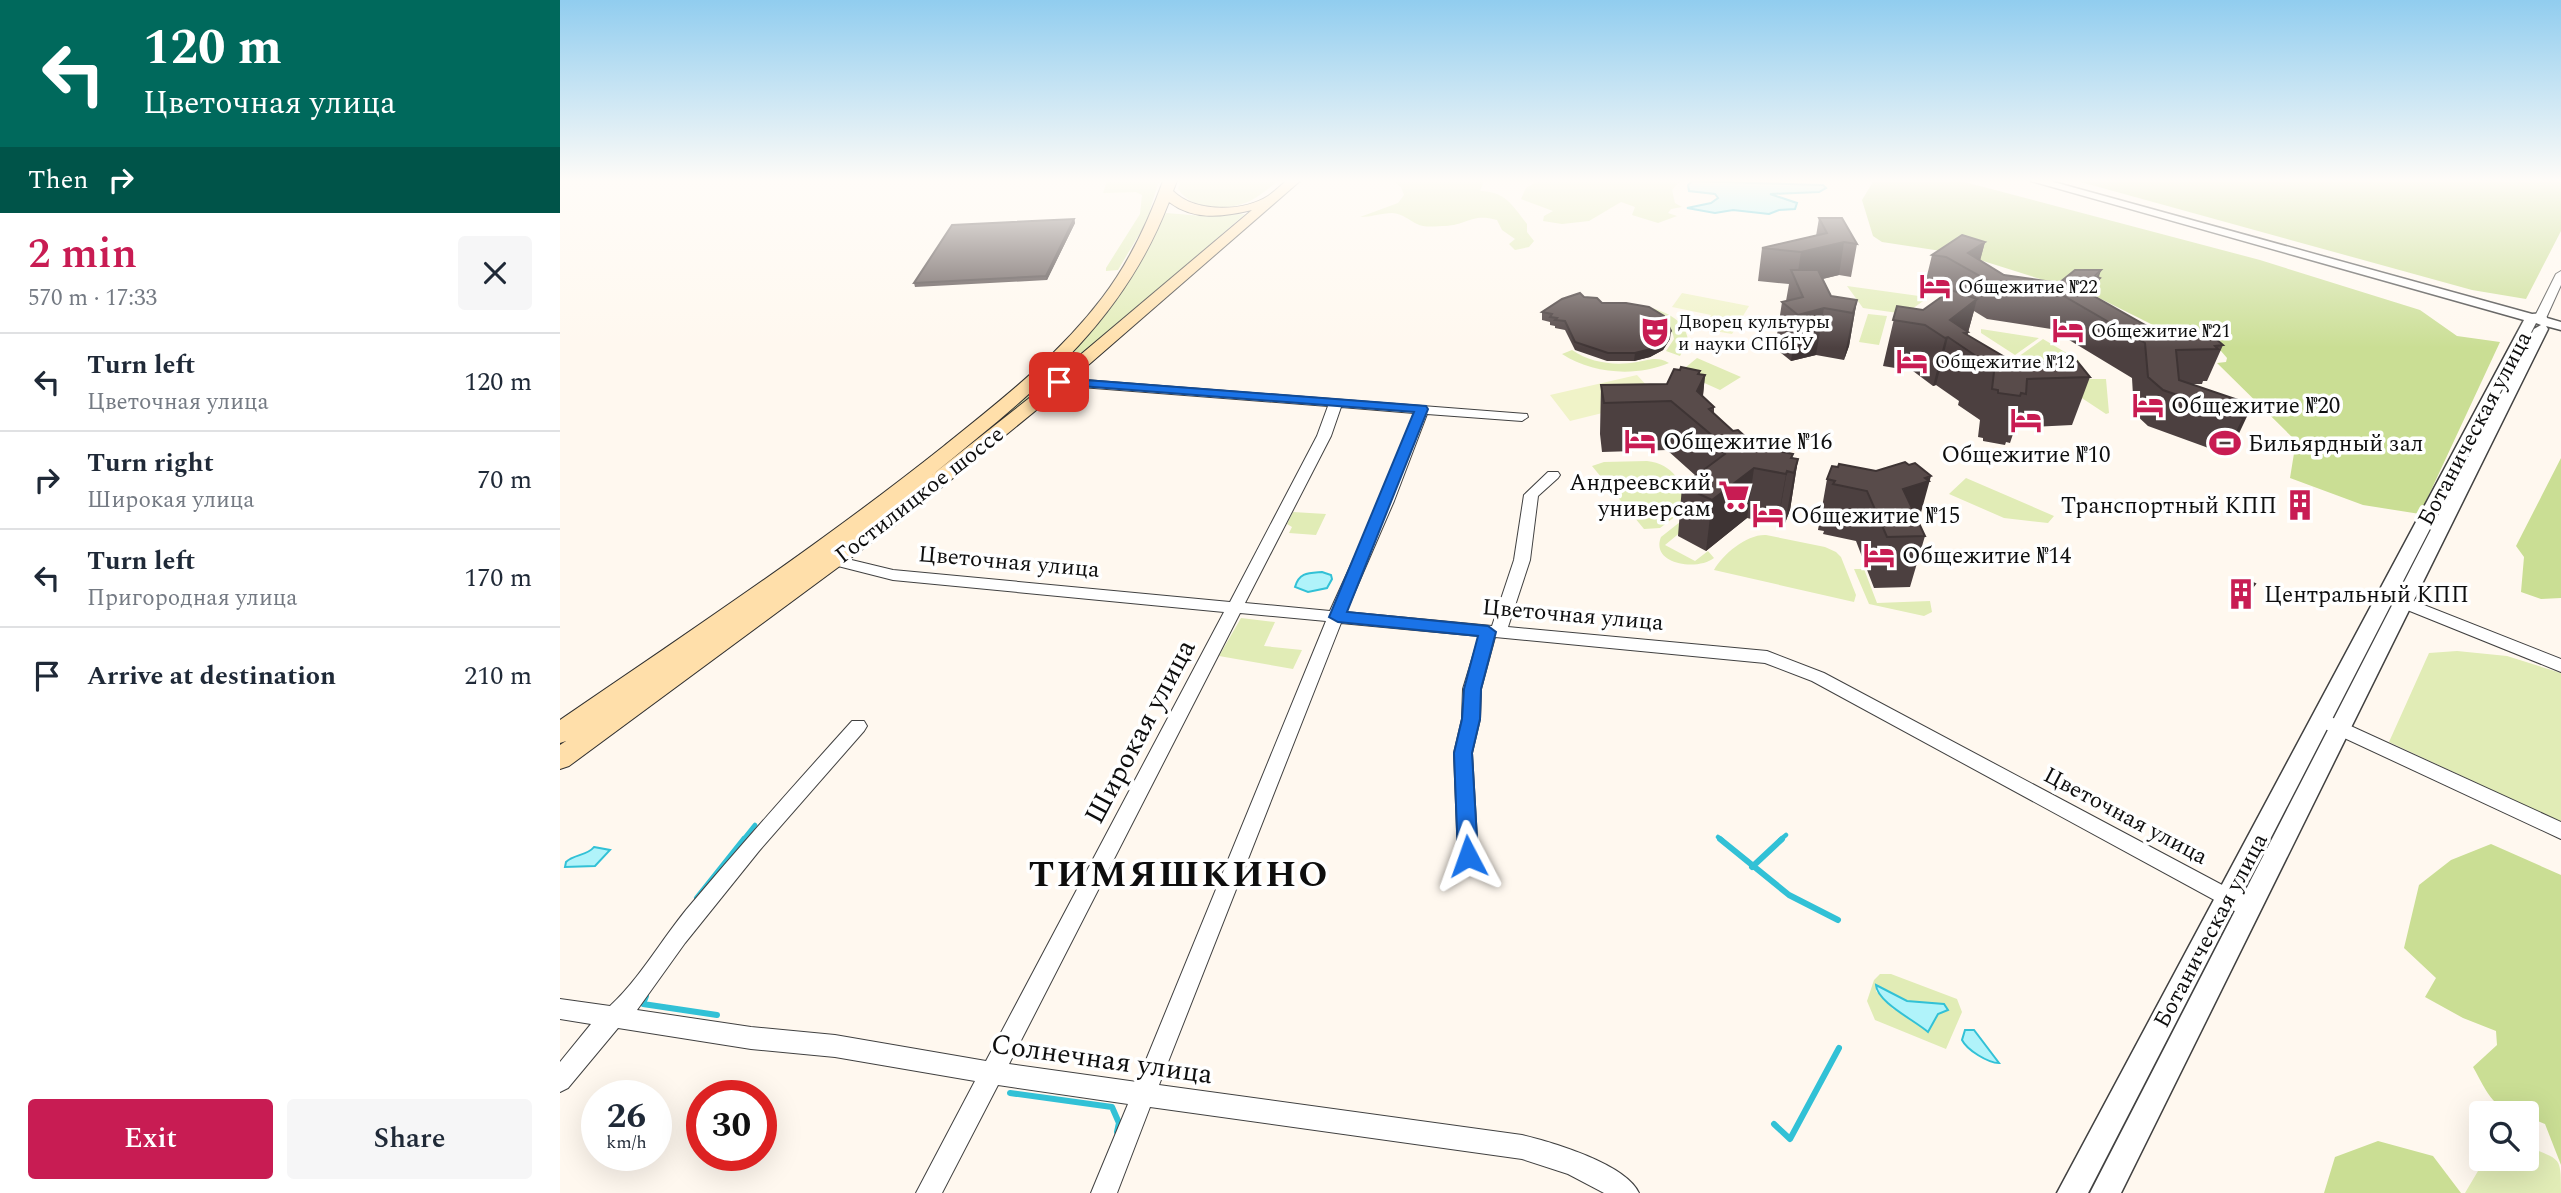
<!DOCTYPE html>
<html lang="en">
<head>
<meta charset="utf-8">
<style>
	:root { --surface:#fff; --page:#f6f6f7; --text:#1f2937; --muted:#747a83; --line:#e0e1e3; --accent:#c81c53 }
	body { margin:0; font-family:Spectral,serif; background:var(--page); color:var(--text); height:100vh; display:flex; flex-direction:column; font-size:26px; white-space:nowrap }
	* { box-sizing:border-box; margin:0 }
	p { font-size:23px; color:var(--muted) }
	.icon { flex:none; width:38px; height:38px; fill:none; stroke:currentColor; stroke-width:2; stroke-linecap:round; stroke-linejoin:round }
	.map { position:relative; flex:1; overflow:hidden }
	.side { display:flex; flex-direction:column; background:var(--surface); width:560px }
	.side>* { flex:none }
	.banner { background:#00695c; color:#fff; overflow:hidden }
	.tools { position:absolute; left:1909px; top:1101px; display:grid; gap:14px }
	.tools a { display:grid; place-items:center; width:70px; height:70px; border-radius:7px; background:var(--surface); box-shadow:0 7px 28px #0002; font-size:35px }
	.speed { position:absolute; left:21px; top:1080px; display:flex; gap:14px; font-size:35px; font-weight:700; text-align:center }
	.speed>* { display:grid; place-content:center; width:91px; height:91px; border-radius:50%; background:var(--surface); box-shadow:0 7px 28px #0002; line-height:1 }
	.speed small { font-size:18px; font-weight:400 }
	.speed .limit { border:10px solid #d22; background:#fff; color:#111 }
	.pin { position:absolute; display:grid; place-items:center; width:60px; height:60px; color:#fff; margin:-30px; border-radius:14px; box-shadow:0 4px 10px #0006 }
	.me { position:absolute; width:77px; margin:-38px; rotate:356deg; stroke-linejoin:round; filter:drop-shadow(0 0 5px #0008) }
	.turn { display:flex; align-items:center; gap:24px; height:147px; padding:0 28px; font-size:32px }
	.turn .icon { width:91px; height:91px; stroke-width:2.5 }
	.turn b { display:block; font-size:49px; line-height:60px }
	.then { display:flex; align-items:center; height:66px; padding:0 28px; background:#0003; gap:14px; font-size:26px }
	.round { display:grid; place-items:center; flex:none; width:74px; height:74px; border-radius:7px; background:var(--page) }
	.head { display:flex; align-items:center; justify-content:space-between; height:119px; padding:0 28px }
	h1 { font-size:42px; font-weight:600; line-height:52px; color:var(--accent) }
	.action { display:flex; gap:14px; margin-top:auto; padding:14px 28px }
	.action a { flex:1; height:80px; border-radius:7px; background:var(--accent); color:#fff; font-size:28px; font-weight:600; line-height:80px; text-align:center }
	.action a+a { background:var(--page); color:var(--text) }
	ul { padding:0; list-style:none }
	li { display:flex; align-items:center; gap:21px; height:98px; padding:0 28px; border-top:2px solid var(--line) }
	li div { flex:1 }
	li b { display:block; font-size:26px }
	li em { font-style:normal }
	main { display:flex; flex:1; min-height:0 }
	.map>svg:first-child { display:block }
	.green { fill:#e1ecb6; fill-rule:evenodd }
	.forest { fill:#cade94 }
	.pitch { fill:#f0f3c8 }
	.water { fill:#b0f3fa; stroke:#32c1d6; stroke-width:2 }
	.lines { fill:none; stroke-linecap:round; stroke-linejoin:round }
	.stream-far1 { stroke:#32c1d6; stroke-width:4.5 }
	.stream { stroke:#32c1d6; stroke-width:6 }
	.minor-casing { stroke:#414141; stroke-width:2 }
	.tertiary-casing { stroke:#414141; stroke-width:3 }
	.secondary-casing { stroke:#303030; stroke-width:2 }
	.minor { fill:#fff; fill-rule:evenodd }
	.tertiary { fill:#fff; fill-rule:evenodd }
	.secondary { fill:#ffdfaa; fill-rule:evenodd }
	.wall { fill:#4c4040 }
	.shaded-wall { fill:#3e3434 }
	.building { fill:#584b4a; stroke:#3e3434; stroke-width:2 }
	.route { fill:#1a73e8; stroke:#114b97; stroke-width:2 }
	.labels { text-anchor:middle; stroke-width:7; stroke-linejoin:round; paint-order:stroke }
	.far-poi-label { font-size:19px; fill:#0e0e0e; stroke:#fff; text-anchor:start }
	.poi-label { font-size:23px; fill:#0e0e0e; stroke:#fff; text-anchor:start }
	.street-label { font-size:23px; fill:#0e0e0e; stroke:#fff }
	.near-street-label { font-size:28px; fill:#0e0e0e; stroke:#fff }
	.near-district-label { font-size:37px; font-weight:bold; letter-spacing:2px; fill:#0e0e0e; stroke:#fff }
</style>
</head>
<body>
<main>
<section class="side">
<div class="banner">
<div class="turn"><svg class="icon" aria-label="left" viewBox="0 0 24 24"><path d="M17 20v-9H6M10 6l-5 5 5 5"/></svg><div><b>120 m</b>Цветочная улица</div></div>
<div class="then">Then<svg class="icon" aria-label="right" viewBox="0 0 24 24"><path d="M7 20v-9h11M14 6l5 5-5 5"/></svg></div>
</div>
<div class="head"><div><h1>2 min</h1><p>570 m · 17:33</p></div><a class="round"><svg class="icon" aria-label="close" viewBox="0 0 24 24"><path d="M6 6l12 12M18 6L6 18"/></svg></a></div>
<ul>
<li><svg class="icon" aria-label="left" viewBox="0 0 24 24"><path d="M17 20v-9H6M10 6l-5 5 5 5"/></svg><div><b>Turn left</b><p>Цветочная улица</p></div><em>120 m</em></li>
<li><svg class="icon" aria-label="right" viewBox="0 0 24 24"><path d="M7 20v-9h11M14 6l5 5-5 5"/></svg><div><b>Turn right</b><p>Широкая улица</p></div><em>70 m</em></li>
<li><svg class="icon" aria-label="left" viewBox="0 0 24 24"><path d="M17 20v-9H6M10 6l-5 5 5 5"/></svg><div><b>Turn left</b><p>Пригородная улица</p></div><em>170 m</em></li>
<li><svg class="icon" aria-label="arrive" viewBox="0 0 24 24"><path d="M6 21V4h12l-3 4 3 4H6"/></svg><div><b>Arrive at destination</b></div><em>210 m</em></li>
</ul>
<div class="action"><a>Exit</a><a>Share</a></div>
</section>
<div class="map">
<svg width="2001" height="1193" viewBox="0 0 2001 1193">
	<rect width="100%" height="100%" fill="#fff8ef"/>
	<!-- green -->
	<path class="green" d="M547,181H599L586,223L558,270L546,271V268L580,214L582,195L576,192L543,193Z
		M621,181H718C709,188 700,196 690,201C667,211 633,212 618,189Z
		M833,181H924L920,191C945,191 953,206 967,224V232L974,241L969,247L955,250L949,244L955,239L942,230L937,220C911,213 908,225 885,226C877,226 864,228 857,224C849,220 843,214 832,213C822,213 811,217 800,217L838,203L844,195L841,187Z
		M977,181H1120L1112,190L1115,203L1122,207L1111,209L1108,213L1117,216L1098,223L1072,215L1075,207L1061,202L1029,221L1002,224L983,221L984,216L993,211L961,199L966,188Z
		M606,213L643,216L685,214L455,413L442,424L433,422L556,299L572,275Z
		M1287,286L1359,296L1366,299L1345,314L1303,308Z
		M1085,306C1103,311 1125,318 1128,340L1120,356L1106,351L1114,339C1112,321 1095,317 1080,311Z
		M1308,314L1327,316L1319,345L1299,342Z
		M1421,329L1479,338L1455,355L1421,333Z
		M1483,339L1520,361L1482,372L1458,357Z
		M1012,350C1031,363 1055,366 1077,362C1091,360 1096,356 1109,363C1076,377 1033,374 1002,354Z
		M1137,358L1181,377L1160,390L1120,372Z
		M1493,379H1546L1549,413L1546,414Z
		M1087,461C1113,464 1124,483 1128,507L1100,528L1084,529L1032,466L1044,462Z
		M1406,478L1494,516L1488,523L1444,518L1389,494Z
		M733,512L766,514L756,535L729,533L732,527L727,524Z
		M1125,518L1133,522L1105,545L1135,561L1148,551L1154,558C1138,571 1090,565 1101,537Z
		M1206,535L1265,547L1276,552L1281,557L1296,595L1294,602L1154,570C1163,554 1187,534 1206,535Z
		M1294,569H1304L1317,603L1370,601L1372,612L1364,616L1309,604Z
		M681,618L715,622L704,646L742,650L733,669L659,656Z
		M1897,651L1947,656L2001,673V822L1829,742L1869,653Z
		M1320,974H1331L1397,999L1402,1012L1386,1049L1315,1020L1307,1001L1314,980ZM1316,985L1347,1001L1384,1004L1368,1031L1349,1015L1333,1009L1316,991Z
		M1921,1136L1922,1158H1967V1146C2001,1161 2001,1155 2001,1193H1905L1918,1171L1912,1138Z"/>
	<!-- forest -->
	<path class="forest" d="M1401,181L1700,260L1860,310L1897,336L1940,342L1860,514L1803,505L1730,478L1736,441L1657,363L1666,362L1667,358L1661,351L1627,342L1537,297L1401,254L1322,242L1313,236L1302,200L1313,182Z
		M1517,181H2001V231L1966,299L1912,290Z
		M2001,458V598L1981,599L1961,592L1964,557L1956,546Z
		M1931,844L2001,875V1165L1985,1124L1967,1117V1113C1933,1113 1928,1093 1913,1067L1937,1045L1936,1031L1903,1018L1865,997L1876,978L1844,948L1859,885L1891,860Z
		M1818,1141L1873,1156L1901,1193H1764L1775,1157Z"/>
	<!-- pitch -->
	<path class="pitch" d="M1122,293L1189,306L1172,334L1143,329L1151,315L1112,307Z
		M1077,375L1099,399L1010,421L990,395Z"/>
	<!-- water -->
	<path class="water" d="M1132,181L1263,185L1266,188L1259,192L1210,194L1237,203L1235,209L1219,210L1209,214L1173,210L1155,213L1127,208L1151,203L1158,198L1155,194L1129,191L1128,185Z
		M762,572L771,575L772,579L767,588L748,592L735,587C739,572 749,573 762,572Z
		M34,847L50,850L35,866L5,867L6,862C14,854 27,856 34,847Z
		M1316,985L1347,1001L1384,1004L1388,1010L1378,1014L1368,1032C1354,1020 1317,1002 1316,985Z
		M1405,1030H1414L1439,1063C1428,1063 1407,1050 1402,1040Z"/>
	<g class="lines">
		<!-- stream-far1 -->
		<path class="stream-far1" d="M1158,837L1162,840
			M183,840L195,825
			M1220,840L1226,835"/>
		<!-- stream -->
		<path class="stream" d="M1160,839L1229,895L1278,920
			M1192,867L1222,839
			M137,898L184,839
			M86,996L83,1004L157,1015
			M450,1093L552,1107L559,1123L557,1132
			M1214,1124L1230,1139L1279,1048"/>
		<defs>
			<path id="minor" d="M2001,271V285L1987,316L1977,318L1975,316L1996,274Z
				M499,378L967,414L968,417L962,421L867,414L834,501L786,612L932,626L954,560L964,495L988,472H998L1000,475L998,478L978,496L970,560L948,627L1207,651L1264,673L1696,903L1699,909L1696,915L1689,918L1682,915L1252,681L1205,663L935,637L921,689L920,719L912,753L918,856L915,862L908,864L901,862L898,856L894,753L902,719L903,689L919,636L781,623L599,1085L962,1135C992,1142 1066,1164 1079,1193H1044L1008,1174L962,1159L590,1107L557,1193H531L568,1104L438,1085L382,1193H356L415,1081L275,1057L191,1049L58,1028L8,1088L0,1092V1062L31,1024L0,1019V999L50,1006C80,978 100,942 126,910C180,846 236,783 292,721H304L307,726L304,731L199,851L125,943L77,1010L191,1027L275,1035L426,1061L664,612L333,580L270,564L267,561L275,556L333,570L670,602L757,436L768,406L495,385V379ZM781,407L854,413L820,501L770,611L685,603L771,436ZM680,613L766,621L577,1082L449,1064Z
				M1831,592L2001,659V672L1825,601L1823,597L1825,593Z
				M1771,717L2001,822V839L1765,729L1762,724L1765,719Z"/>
			<path id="tertiary" d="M1471,181H1490L1972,314L1986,313L1987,318L2001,322V330L1986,326L1988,329L1561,1193H1530L1974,329L1981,325L1976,323L1528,1193H1497L1964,320Z"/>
			<path id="secondary" d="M603,181H617L613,191C635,213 683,212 708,196C714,192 720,186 726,181H740L480,407L338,523L9,766L0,769V745L6,741L0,743V720C130,631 261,544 384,446C440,401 498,356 542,298C569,263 588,222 603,181ZM609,202C634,221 663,217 692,210L468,399L372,475C472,393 561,327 609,202Z"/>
		</defs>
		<!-- minor casing -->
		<use href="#minor" class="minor-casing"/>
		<!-- tertiary casing -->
		<use href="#tertiary" class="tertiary-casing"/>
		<!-- secondary casing -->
		<use href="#secondary" class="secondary-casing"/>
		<!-- minor -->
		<use href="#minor" class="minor"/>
		<!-- tertiary -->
		<use href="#tertiary" class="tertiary"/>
		<!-- secondary -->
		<use href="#secondary" class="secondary"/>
	</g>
	<!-- wall -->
	<path class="wall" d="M1259,218L1297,244L1291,277L1279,275L1263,279L1271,296L1297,300L1289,346L1284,360L1256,355L1231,361L1215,348L1222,302L1226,301L1229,284L1198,281L1202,248L1256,236Z
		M514,219L515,223L487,280L355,287L354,283Z
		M1425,242L1420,261L1444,275L1499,283L1540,278L1534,296L1603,335L1663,345L1647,381H1643L1642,384H1632L1689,407L1674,444L1665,454L1588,426L1574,413L1572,378L1491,329L1427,319L1414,311L1407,335L1455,363L1530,377L1512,425L1455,428L1450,443L1446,442L1445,445L1423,441V438L1418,437L1420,420L1398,405L1399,401L1376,385L1373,386L1353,371L1323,366L1337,306L1363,310L1385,294L1378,290L1364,288L1372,255Z
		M1024,297L1042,303L1110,339L1103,350L1090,357L1074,361H1047L1015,350L1005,330L995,328V326L990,325V322L982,320V312Z
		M1120,370L1140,371L1139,374L1145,375L1143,396L1154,407V413L1173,431L1197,447L1238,459L1230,510L1225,523L1218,522L1217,525L1187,518L1146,551L1118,536L1122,486L1136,476L1107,450L1042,452L1040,434L1041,385L1107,384Z
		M1278,467L1316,471L1358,522L1365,536L1350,587L1314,588L1296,541L1263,534L1264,531L1258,530L1267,479Z
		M1695,584L1681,603L1670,598L1672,594Z"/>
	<!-- shaded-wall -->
	<path class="shaded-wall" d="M514,219L515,223L487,280L486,276Z
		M1284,242L1279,275L1236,285L1241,252Z
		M1425,242L1416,274L1408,253Z
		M1541,270L1538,280L1540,278L1529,310L1525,308L1524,310L1525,291Z
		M1417,299L1404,348L1388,337L1376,385L1373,386L1390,320Z
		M1297,300L1289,346L1284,360L1293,313Z
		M1264,308L1256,355L1231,361L1238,315Z
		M1111,331L1110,339L1103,350L1090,357L1074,361L1075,353Z
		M1140,371L1138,388L1145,375L1140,423L1134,421V422L1138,374Z
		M1690,404L1684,416L1691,408L1674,444L1665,454L1688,407Z
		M1238,459L1230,510L1225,523L1234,473Z
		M1194,468L1187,518L1146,551L1152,500Z
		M1227,471L1218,522L1217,525L1226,474Z
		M1371,476L1357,527L1343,489Z"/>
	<!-- building -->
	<path class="building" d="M1259,218H1282L1297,244L1284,242L1241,252L1202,248L1267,233Z
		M514,219L486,276L354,283L392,225Z
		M1402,235L1425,242L1408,253L1444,275L1499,283L1515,270H1541L1535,276L1540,278L1525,291L1603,335L1650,334L1663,345L1655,346L1658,349L1616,350L1619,380L1690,404L1688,407L1691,408L1683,418L1603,390L1588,377L1585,343L1502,295L1436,285L1386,257L1372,255Z
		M1231,270H1258L1271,296L1297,300L1293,313L1264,308L1238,315L1222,302L1243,297Z
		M1391,290L1417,299L1390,320L1408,332L1404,333L1455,363L1517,361L1530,377L1467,379L1466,394L1461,393L1460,396L1438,393V390L1432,389L1434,372L1412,357L1416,356L1388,337L1385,338L1365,325L1333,320L1337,306L1363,310Z
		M1020,293L1024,297L1037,298L1042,303H1066L1089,307L1104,316L1111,331L1104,341L1091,349L1075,353H1048L1015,342L1005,321L995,320L997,318L990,317L992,314L982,312L1002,299Z
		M1121,367L1140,371L1138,374L1145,375L1137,391L1154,407L1149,409L1173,431L1178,430L1197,447L1233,454L1231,458L1238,459L1234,473L1227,471L1226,474L1194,468L1152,500L1122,486L1165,454L1149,438L1154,437L1111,401L1044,403L1041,385L1107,384L1114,369L1120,370Z
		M1345,462L1349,465L1355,463L1371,476L1365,478L1369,481L1343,489L1365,536L1327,537L1307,491L1273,484L1275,481L1267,479L1272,466L1278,467L1279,464L1316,471Z
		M1684,579L1695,584L1683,599L1672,594Z"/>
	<!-- sky -->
	<linearGradient id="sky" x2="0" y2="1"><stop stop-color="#91cdef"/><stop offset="0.52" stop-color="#fffcf8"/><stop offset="1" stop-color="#fffcf8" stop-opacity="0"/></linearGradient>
	<rect width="2001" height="348" fill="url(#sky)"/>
	<!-- route -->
	<path class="route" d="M499,378L866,406L868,409L787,612L928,626L936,632L921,689L920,719L912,753L918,856L915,862L908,864L901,862L898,856L894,753L902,719L904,689L918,636L778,622L769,617L854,412L495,384V379Z"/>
	<!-- icons -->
	<defs>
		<symbol id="hotel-bare" viewBox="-9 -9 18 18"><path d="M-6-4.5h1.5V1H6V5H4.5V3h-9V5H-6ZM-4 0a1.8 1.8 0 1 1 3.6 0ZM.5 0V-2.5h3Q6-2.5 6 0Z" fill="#c81c53" stroke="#fff" stroke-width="2.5" paint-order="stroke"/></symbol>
		<symbol id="theatre-bare" viewBox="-9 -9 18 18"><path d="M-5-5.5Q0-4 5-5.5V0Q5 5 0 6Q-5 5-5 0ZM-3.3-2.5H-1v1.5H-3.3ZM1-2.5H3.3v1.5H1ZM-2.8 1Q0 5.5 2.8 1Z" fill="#c81c53" stroke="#fff" stroke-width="2.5" paint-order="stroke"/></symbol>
		<symbol id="stadium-bare" viewBox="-9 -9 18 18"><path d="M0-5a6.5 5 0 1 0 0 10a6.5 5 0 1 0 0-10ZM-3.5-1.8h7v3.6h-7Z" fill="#c81c53" stroke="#fff" stroke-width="2.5" paint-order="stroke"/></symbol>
		<symbol id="supermarket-bare" viewBox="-9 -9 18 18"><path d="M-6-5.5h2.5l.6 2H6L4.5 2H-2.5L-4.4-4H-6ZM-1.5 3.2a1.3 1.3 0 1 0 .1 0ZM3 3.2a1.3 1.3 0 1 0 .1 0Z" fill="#c81c53" stroke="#fff" stroke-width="2.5" paint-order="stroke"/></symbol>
		<symbol id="building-bare" viewBox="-9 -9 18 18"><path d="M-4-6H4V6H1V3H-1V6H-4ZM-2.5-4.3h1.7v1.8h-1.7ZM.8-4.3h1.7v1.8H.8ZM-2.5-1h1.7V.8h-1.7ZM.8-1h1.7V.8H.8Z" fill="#c81c53" stroke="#fff" stroke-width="2.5" paint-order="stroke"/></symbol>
	</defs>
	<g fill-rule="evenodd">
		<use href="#hotel-bare" x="1353" y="264" width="44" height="44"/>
		<use href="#hotel-bare" x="1486" y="308" width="44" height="44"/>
		<use href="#theatre-bare" x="1073" y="310" width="44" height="44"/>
		<use href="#hotel-bare" x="1330" y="339" width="44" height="44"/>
		<use href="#hotel-bare" x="1566" y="383" width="44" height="44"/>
		<use href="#hotel-bare" x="1444" y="398" width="44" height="44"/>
		<use href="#hotel-bare" x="1058" y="419" width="44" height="44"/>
		<use href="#stadium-bare" x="1643" y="421" width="44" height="44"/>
		<use href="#supermarket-bare" x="1152" y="473" width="44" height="44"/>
		<use href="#building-bare" x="1718" y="483" width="44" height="44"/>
		<use href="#hotel-bare" x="1186" y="493" width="44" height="44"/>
		<use href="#hotel-bare" x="1297" y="533" width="44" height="44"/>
		<use href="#building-bare" x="1659" y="572" width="44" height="44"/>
	</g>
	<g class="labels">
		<!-- far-poi labels -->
		<g class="far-poi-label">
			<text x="1398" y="293">Общежитие №22</text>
			<text x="1118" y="328">Дворец культуры<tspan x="1118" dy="22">и науки СПбГУ</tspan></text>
			<text x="1531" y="337">Общежитие №21</text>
			<text x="1375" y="368">Общежитие №12</text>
		</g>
		<!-- poi labels -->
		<g class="poi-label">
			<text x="1611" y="413">Общежитие №20</text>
			<text x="1103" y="449">Общежитие №16</text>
			<text x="1688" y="451">Бильярдный зал</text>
			<text x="1466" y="462" text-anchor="middle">Общежитие №10</text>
			<text x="1151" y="490" text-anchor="end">Андреевский<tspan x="1151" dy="26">универсам</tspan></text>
			<text x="1717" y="513" text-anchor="end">Транспортный КПП</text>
			<text x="1231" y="523">Общежитие №15</text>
			<text x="1342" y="563">Общежитие №14</text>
			<text x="1704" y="602">Центральный КПП</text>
		</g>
		<!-- street labels -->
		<g class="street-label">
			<text transform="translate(1914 428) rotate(-62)" y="8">Ботаническая улица</text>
			<text transform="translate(359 494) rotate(-38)" y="8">Гостилицкое шоссе</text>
			<text transform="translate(449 561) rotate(5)" y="8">Цветочная улица</text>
			<text transform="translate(1013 614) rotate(5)" y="8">Цветочная улица</text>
			<text transform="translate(1566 815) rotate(28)" y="8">Цветочная улица</text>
			<text transform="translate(1650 930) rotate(-62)" y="8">Ботаническая улица</text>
		</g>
		<!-- near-street labels -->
		<g class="near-street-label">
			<text transform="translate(579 731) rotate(-62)" y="10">Широкая улица</text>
			<text transform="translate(542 1058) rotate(8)" y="10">Солнечная улица</text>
		</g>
		<!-- near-district labels -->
		<g class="near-district-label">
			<text x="619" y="886">ТИМЯШКИНО</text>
		</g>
	</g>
</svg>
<div class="tools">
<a><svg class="icon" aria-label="search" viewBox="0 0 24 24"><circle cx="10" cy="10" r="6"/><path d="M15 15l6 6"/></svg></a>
</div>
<div class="speed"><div>26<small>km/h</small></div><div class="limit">30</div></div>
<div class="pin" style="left:499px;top:382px;background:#d93025"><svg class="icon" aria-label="arrive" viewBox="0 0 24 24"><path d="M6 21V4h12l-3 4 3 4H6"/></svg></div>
<svg class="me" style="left:908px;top:856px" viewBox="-20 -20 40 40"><path d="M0-17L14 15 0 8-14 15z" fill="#1a73e8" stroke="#fff" stroke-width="4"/></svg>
</div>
</main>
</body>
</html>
